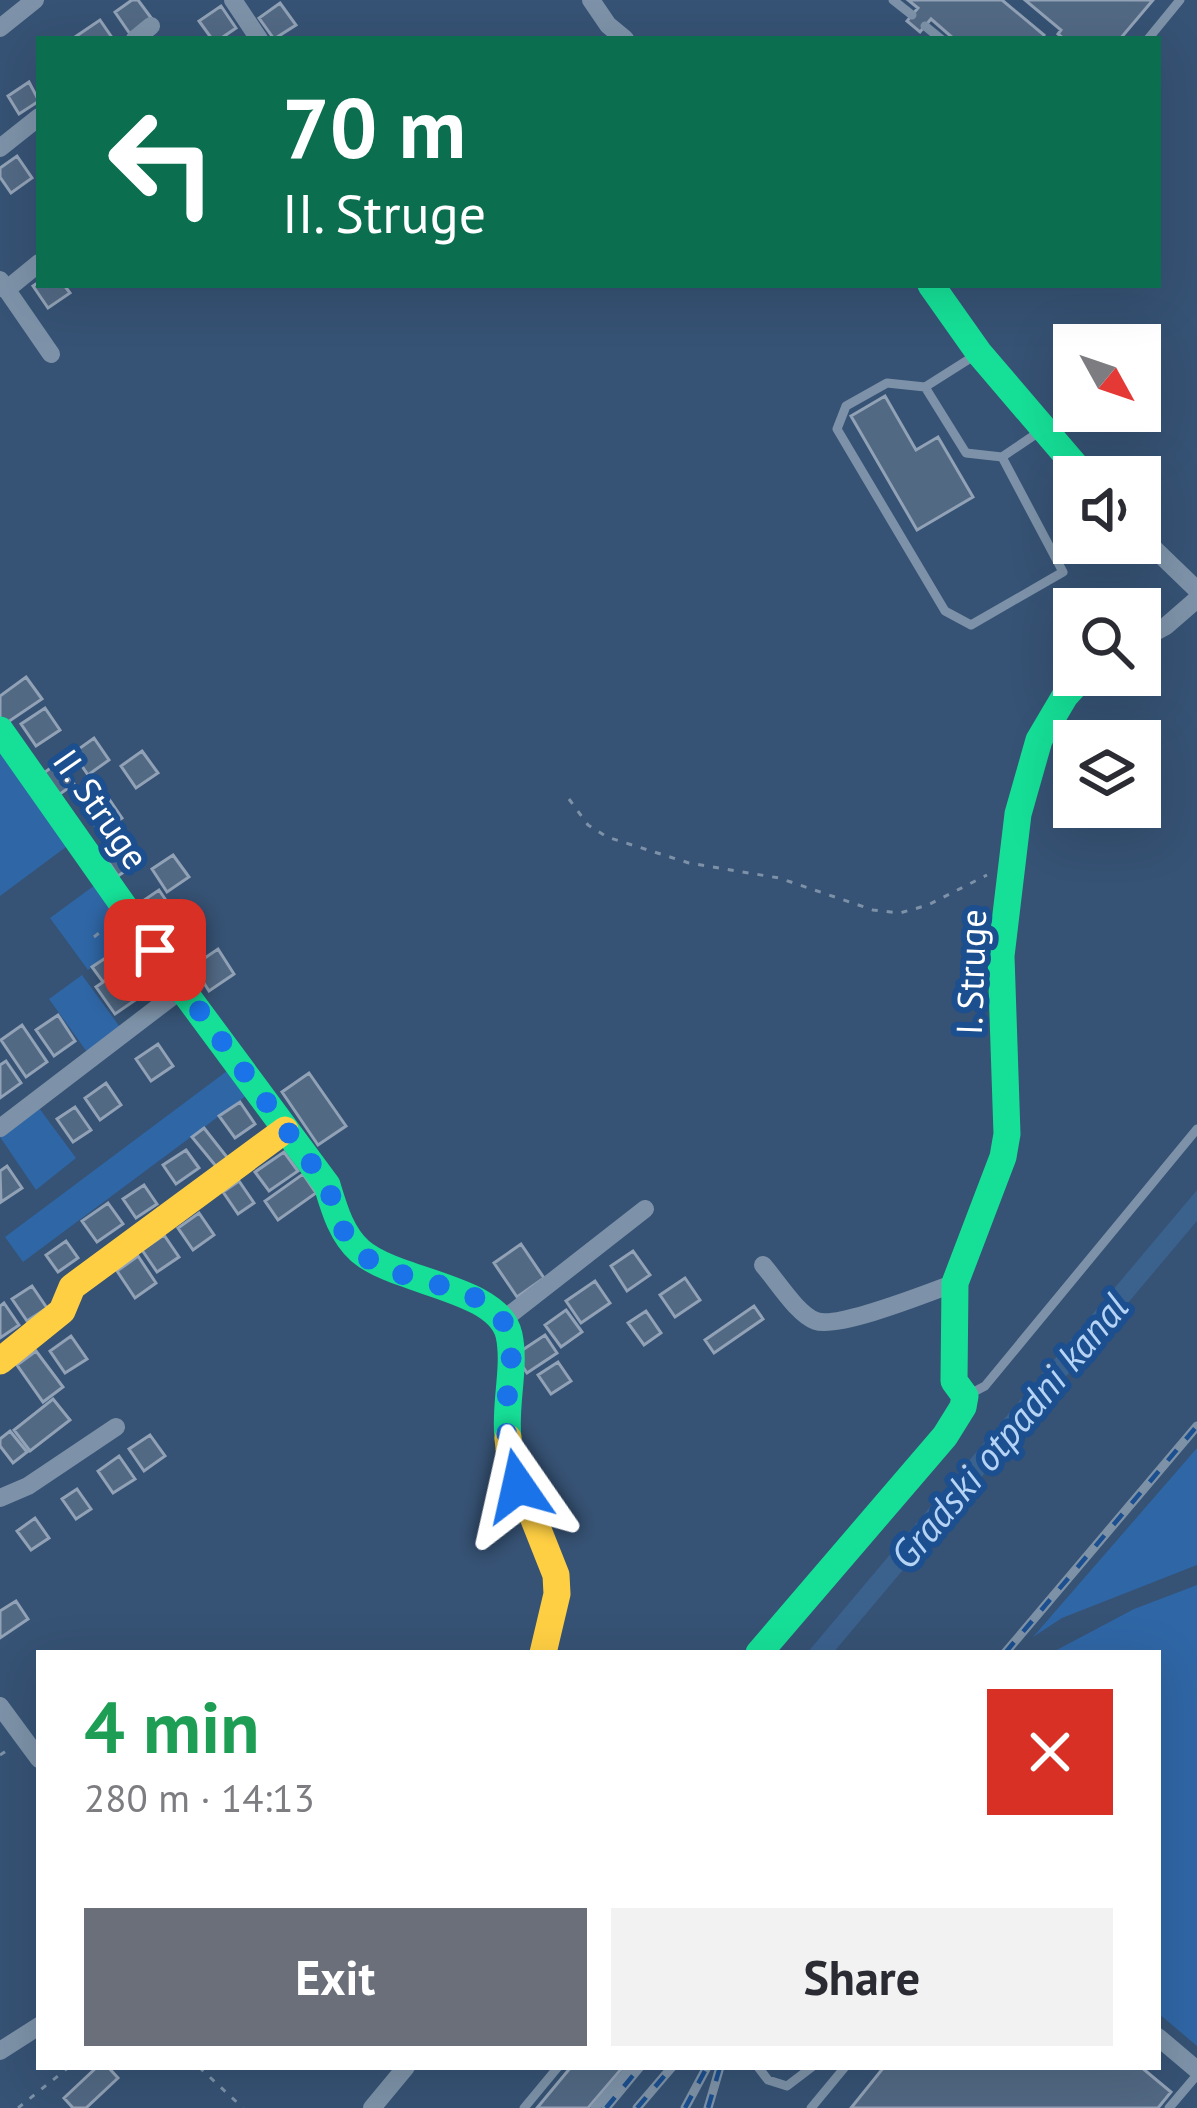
<!DOCTYPE html>
<html lang="en">
<head>
<meta charset="utf-8">
<style>
	:root { --surface:#fff; --page:#f2f2f3; --text:#2b2b33; --muted:#7c7c81; --accent:#6b6f79 }
	body { margin:0; font-family:"PT Sans",sans-serif; background:var(--page); color:var(--text); height:100vh; display:flex; flex-direction:column; font-size:45px; white-space:nowrap }
	* { box-sizing:border-box; margin:0 }
	p { font-size:39px; color:var(--muted) }
	.icon { flex:none; width:66px; height:66px; fill:none; stroke:currentColor; stroke-width:2; stroke-linecap:round; stroke-linejoin:round }
	.map { position:relative; flex:1; overflow:hidden }
	.details { position:absolute; left:36px; top:1650px; width:1125px; height:420px; display:flex; flex-direction:column; background:var(--surface); border-radius:0px; box-shadow:0 12px 48px #0002 }
	.details>* { flex:none }
	.guide { position:absolute; left:36px; top:36px; width:1125px; height:252px; border-radius:0px; box-shadow:0 12px 48px #0002; background:#0b6e4f; color:#fff; overflow:hidden }
	.needle { width:78px; rotate:130deg }
	.controls { position:absolute; left:1053px; top:324px; display:grid; gap:24px }
	.controls a { display:grid; place-items:center; width:108px; height:108px; border-radius:0px; background:var(--surface); box-shadow:0 12px 48px #0002; font-size:60px }
	.pin { position:absolute; display:grid; place-items:center; width:102px; height:102px; color:#fff; margin:-51px; border-radius:24px; box-shadow:0 6px 18px #0006 }
	.me { position:absolute; width:132px; margin:-66px; rotate:349deg; stroke-linejoin:round; filter:drop-shadow(0 0 9px #0008) }
	.turn { display:flex; align-items:center; gap:42px; height:252px; padding:0 48px; font-size:54px }
	.turn .icon { width:156px; height:156px; stroke-width:2.5 }
	.turn b { display:block; font-size:84px; line-height:102px }
	.round { display:grid; place-items:center; flex:none; width:126px; height:126px; border-radius:0px; background:var(--page) }
	.summary { display:flex; align-items:center; justify-content:space-between; height:204px; padding:0 48px }
	h1 { font-size:72px; font-weight:600; line-height:90px; color:#1e9e55 }
	.button { display:flex; gap:24px; margin-top:auto; padding:24px 48px }
	.button a { flex:1; height:138px; border-radius:0px; background:var(--accent); color:#fff; font-size:48px; font-weight:600; line-height:138px; text-align:center }
	.button a+a { background:var(--page); color:var(--text) }
	.map>svg:first-child { display:block }
	.green { fill:#2f66a5 }
	.water { fill:#3b618d }
	.building { fill:#526984; stroke:#92a2b6; stroke-width:3 }
	.lines { fill:none; stroke-linecap:round; stroke-linejoin:round }
	.path { stroke:#7d92a8; stroke-width:3; stroke-dasharray:6 9; stroke-linecap:butt }
	.lane { stroke:#7d92a8; stroke-width:9 }
	.street { stroke:#7d92a8; stroke-width:18 }
	.fast { stroke:#16e098; stroke-width:27 }
	.slow { stroke:#ffcf43; stroke-width:27 }
	.rail-casing { stroke:#7e92a7; stroke-width:9 }
	.rail { stroke:#1b4f8f; stroke-width:4.5; stroke-dasharray:14; stroke-linecap:butt }
	.route { stroke:#1a73e8; stroke-width:21; stroke-dasharray:0 37.8 }
	.labels { text-anchor:middle; stroke-width:12; stroke-linejoin:round; paint-order:stroke }
	.street-label { font-size:36px; fill:#fff; stroke:#1b4f8f }
	.water-label { font-size:39px; font-style:italic; fill:#b5d3f5; stroke:#1b4f8f }
</style>
</head>
<body>
<div class="map">
<svg width="1197" height="2108" viewBox="0 0 1197 2108">
	<rect width="100%" height="100%" fill="#365274"/>
	<!-- green -->
	<path class="green" d="M0,745L70,844L0,896Z
		M99,882L119,913L111,921L114,925L123,920L137,933L88,970L50,918Z
		M82,975L120,1027L87,1052L49,999Z
		M231,1068L250,1093L23,1262L5,1237Z
		M39,1108L76,1158L36,1190L0,1137Z
		M1197,1448V1565L1062,1618L1033,1637Z
		M1197,1585V2046L1158,2013V1653H1051L1134,1609Z"/>
	<!-- water -->
	<path class="water" d="M1197,1190V1221L833,1653H807Z"/>
	<!-- building -->
	<path class="building" d="M132,0H138L152,19L130,34L115,12Z
		M908,0H1002L1044,35L1041,39H954L931,19L920,32L907,21L918,8Z
		M1025,0H1153L1120,39H1064L1058,34L1061,30Z
		M280,3L296,25L274,39L259,18Z
		M221,6L236,28L220,39H212L199,21Z
		M100,20L113,39H72Z
		M29,82L39,101L19,114L8,96Z
		M17,156L32,178L11,193L0,177V168Z
		M39,282L64,285L70,293L48,308L33,286Z
		M885,396L916,450L938,437L973,497L917,530L851,416Z
		M26,677L42,699L5,724L0,717V696Z
		M45,708L60,730L36,746L21,724Z
		M94,738L109,760L88,775L73,753Z
		M142,751L158,773L136,788L121,766Z
		M59,762L74,784L53,799L38,777Z
		M107,796L122,818L100,833L85,811Z
		M125,839L140,861L118,876L103,854Z
		M173,855L189,877L167,892L152,869Z
		M159,890L174,912L152,927L137,905Z
		M218,949L234,974L209,991L193,966Z
		M110,955L120,970L103,982L92,967Z
		M141,956L160,983L115,1014L96,987Z
		M58,1015L75,1041L54,1056L36,1030Z
		M22,1025L47,1062L26,1077L1,1040Z
		M158,1044L173,1066L151,1081L136,1059Z
		M6,1061L21,1083L0,1098V1065Z
		M309,1073L346,1126L318,1145L282,1092Z
		M106,1083L121,1105L100,1120L85,1098Z
		M240,1102L255,1124L235,1138L219,1116Z
		M75,1107L91,1130L73,1142L57,1119Z
		M204,1128L230,1161L219,1170L192,1137Z
		M186,1150L199,1168L176,1184L163,1165Z
		M284,1152L298,1171L269,1191L255,1172Z
		M7,1166L22,1188L1,1202L0,1171Z
		M303,1174L316,1193L278,1220L265,1201Z
		M239,1181L254,1203L238,1214L223,1192Z
		M144,1185L157,1204L136,1218L123,1199Z
		M108,1203L123,1224L97,1242L82,1221Z
		M199,1213L214,1235L193,1250L178,1228Z
		M164,1235L179,1257L157,1272L142,1250Z
		M66,1241L78,1258L58,1272L46,1255Z
		M521,1244L544,1278L517,1297L494,1263Z
		M633,1251L650,1275L627,1291L611,1266Z
		M138,1256L156,1283L135,1298L117,1271Z
		M685,1278L700,1300L675,1317L660,1295Z
		M595,1281L610,1303L581,1323L566,1301Z
		M32,1286L47,1308L27,1321L12,1299Z
		M4,1303L19,1325L0,1338V1306Z
		M754,1306L763,1319L714,1353L705,1340Z
		M566,1310L582,1332L561,1347L545,1325Z
		M646,1311L661,1333L644,1345L628,1323Z
		M545,1335L557,1353L527,1373L515,1355Z
		M71,1336L87,1359L65,1373L50,1351Z
		M36,1351L63,1387L43,1402L17,1365Z
		M558,1362L571,1381L551,1394L538,1375Z
		M53,1399L70,1420L30,1451L14,1430Z
		M10,1431L27,1452L13,1463L0,1446V1439Z
		M150,1435L165,1456L144,1471L129,1449Z
		M119,1456L135,1479L113,1493L98,1471Z
		M77,1489L91,1509L76,1519L62,1499Z
		M35,1518L49,1538L31,1550L17,1531Z
		M16,1601L28,1619L0,1638V1611Z
		M97,2067H108L118,2078L86,2108H73L64,2098Z
		M571,2067H623L588,2108H537Z
		M884,2067H1141L1171,2092L1158,2108H851Z"/>
	<g class="lines">
		<!-- path -->
		<path class="path" d="M569,799L588,825L607,837L689,863L779,878L873,910L900,913L928,905L987,875
			M94,937L108,926
			M0,1755L12,1747
			M199,2067L243,2108
			M18,2108L69,2067"/>
		<!-- lane -->
		<path class="lane" d="M893,0L912,15
			M925,26L941,39
			M1148,39L1180,0
			M974,356L925,387L887,383L846,406L837,429L945,611L971,625L1063,572L1002,457L1039,432
			M925,387L966,453L1002,457
			M966,1396L985,1386L1197,1129
			M758,2067L768,2080L787,2086L812,2067
			M524,2108L558,2067
			M595,2108L631,2067
			M811,2108L845,2067
			M1169,2108L1197,2075"/>
		<!-- street -->
		<path class="street" d="M233,0L259,39
			M591,0L608,25L625,39
			M0,28L35,0
			M135,39L151,26
			M0,148L39,117
			M0,280L51,354
			M6,290L39,263
			M1140,535L1197,590
			M1140,640L1166,626L1197,599
			M0,1128L182,989
			M763,1265C777,1281 797,1314 816,1321C839,1329 930,1292 955,1283
			M503,1320L645,1209
			M0,1498L28,1486L116,1427
			M0,1706L39,1759
			M1158,2037L1197,2070
			M0,2051L39,2026
			M372,2108L406,2067"/>
		<!-- fast -->
		<path class="fast" d="M931,285L979,353L1085,477
			M0,730L182,989L327,1185C334,1208 341,1234 360,1251C397,1283 498,1287 509,1335C516,1367 504,1405 508,1438
			M759,1653L945,1436L963,1407L965,1396L954,1381L955,1283L1003,1157L1007,1134L1001,956L1018,814L1039,740L1065,696L1084,675"/>
		<!-- slow -->
		<path class="slow" d="M0,1361L62,1311L72,1287L285,1130
			M508,1438L510,1459L556,1575L557,1594L543,1653"/>
		<defs>
			<path id="rail" d="M1005,1653L1197,1426
				M606,2108L640,2067
				M637,2108L672,2067
				M685,2108L707,2067
				M708,2108L720,2067"/>
		</defs>
		<!-- rail casing -->
		<use href="#rail" class="rail-casing"/>
		<!-- rail -->
		<use href="#rail" class="rail"/>
	</g>
	<g class="lines">
		<!-- route -->
		<path class="route" d="M155,950L327,1185C335,1205 338,1226 352,1244C389,1290 478,1276 504,1323C520,1350 504,1393 506,1423C507,1445 512,1466 518,1486"/>
	</g>
	<g class="labels">
		<!-- street labels -->
		<g class="street-label">
			<text transform="translate(101 809) rotate(55)" y="13">II. Struge</text>
			<text transform="translate(971 972) rotate(-88)" y="13">I. Struge</text>
		</g>
		<!-- water labels -->
		<g class="water-label">
			<text transform="translate(1009 1431) rotate(-50)" y="14">Gradski otpadni kanal</text>
		</g>
	</g>
</svg>
<div class="controls">
<a><svg class="needle" viewBox="-14 -14 28 28"><path d="M0-13l5 13h-10z" fill="#e53935"/><path d="M0 13l5-13h-10z" fill="#7c7c81"/></svg></a>
<a><svg class="icon" aria-label="sound" viewBox="0 0 24 24"><path d="M4 9h4l5-4v14l-5-4H4zM17 9q2 3 0 6"/></svg></a>
<a><svg class="icon" aria-label="search" viewBox="0 0 24 24"><circle cx="10" cy="10" r="6"/><path d="M15 15l6 6"/></svg></a>
<a><svg class="icon" aria-label="layers" viewBox="0 0 24 24"><path d="M12 4l9 5-9 5-9-5zM3 14l9 5 9-5"/></svg></a>
</div>
<div class="pin" style="left:155px;top:950px;background:#d93025"><svg class="icon" aria-label="arrive" viewBox="0 0 24 24"><path d="M6 21V4h12l-3 4 3 4H6"/></svg></div>
<svg class="me" style="left:518px;top:1486px" viewBox="-20 -20 40 40"><path d="M0-17L14 15 0 8-14 15z" fill="#1a73e8" stroke="#fff" stroke-width="4"/></svg>
<div class="guide">
<div class="turn"><svg class="icon" aria-label="left" viewBox="0 0 24 24"><path d="M17 20v-9H6M10 6l-5 5 5 5"/></svg><div><b>70 m</b>II. Struge</div></div>
</div>
<section class="details">
<div class="summary"><div><h1>4 min</h1><p>280 m · 14:13</p></div><a class="round" style="background:#d93025;color:#fff"><svg class="icon" aria-label="close" viewBox="0 0 24 24"><path d="M6 6l12 12M18 6L6 18"/></svg></a></div>
<div class="button"><a>Exit</a><a>Share</a></div>
</section>
</div>
</body>
</html>
